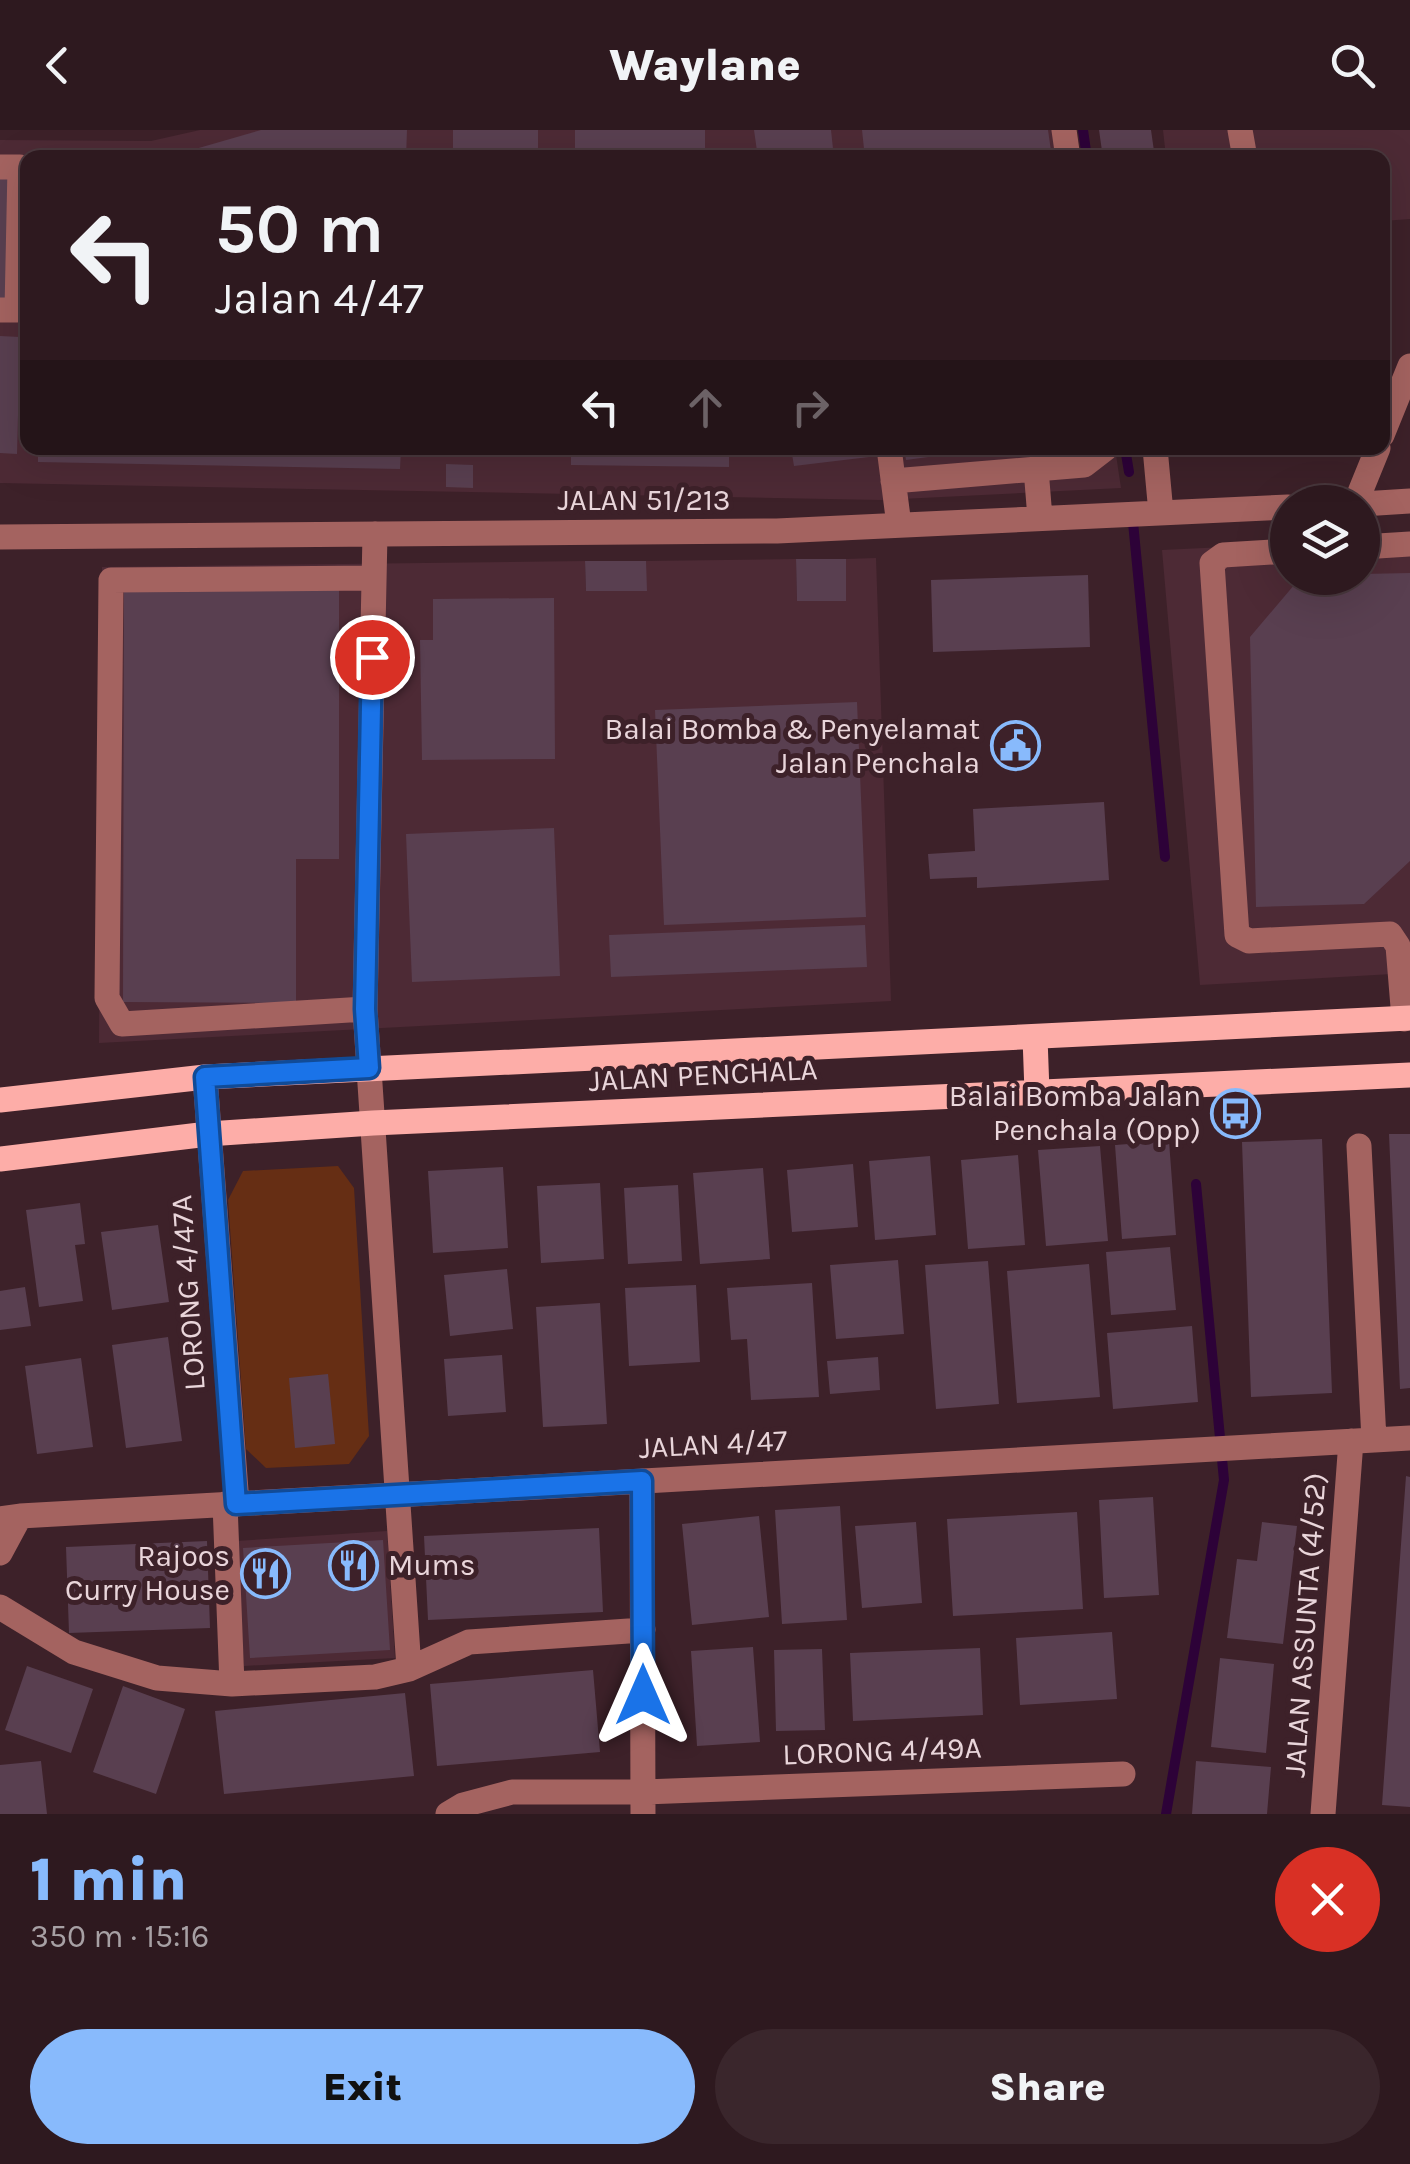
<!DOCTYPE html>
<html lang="en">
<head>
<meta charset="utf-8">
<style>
	:root { --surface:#2e191f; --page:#3a262c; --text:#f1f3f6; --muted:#a7a0a4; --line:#49383d; --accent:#88bafc }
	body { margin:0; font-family:Karla,sans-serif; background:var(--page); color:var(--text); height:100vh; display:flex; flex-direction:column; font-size:38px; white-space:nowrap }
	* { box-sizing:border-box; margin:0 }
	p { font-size:32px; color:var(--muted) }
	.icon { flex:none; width:55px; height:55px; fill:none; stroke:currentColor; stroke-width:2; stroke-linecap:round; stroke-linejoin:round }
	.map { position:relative; height:1684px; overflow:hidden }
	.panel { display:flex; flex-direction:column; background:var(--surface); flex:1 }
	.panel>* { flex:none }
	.guide { position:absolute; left:20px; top:20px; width:1370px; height:305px; border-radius:20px; box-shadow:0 10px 40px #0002,0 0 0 2px var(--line); background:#2e191f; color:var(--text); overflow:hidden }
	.tools { position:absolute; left:1270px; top:355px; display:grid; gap:20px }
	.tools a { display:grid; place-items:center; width:110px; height:110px; border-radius:50%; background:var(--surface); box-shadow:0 10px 40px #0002,0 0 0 2px var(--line); font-size:50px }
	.pin { position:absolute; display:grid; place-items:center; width:85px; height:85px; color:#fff; margin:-42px; border:5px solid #fff; border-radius:50%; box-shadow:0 2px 10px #0007 }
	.me { position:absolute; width:110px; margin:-55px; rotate:0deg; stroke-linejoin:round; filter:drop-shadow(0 0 8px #0008) }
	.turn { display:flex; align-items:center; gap:35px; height:210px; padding:0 30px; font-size:45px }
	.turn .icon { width:130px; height:130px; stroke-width:2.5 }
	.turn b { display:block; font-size:70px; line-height:85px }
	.lanes { display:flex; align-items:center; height:95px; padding:0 30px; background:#0003; justify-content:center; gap:50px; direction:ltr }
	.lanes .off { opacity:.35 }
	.round { display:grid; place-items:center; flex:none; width:105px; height:105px; border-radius:52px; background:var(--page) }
	.head { display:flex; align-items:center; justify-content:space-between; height:170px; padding:0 30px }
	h1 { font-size:60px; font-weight:800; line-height:75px; color:var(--accent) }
	.action { display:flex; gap:20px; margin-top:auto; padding:20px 30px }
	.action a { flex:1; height:115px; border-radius:60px; background:var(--accent); color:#111; font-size:40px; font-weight:800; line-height:115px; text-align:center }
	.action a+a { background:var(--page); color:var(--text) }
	header { display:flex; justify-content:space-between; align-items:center; height:130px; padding:0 30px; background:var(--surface); font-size:45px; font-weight:800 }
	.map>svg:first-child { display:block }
	.built { fill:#4d2a35 }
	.green { fill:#662e14 }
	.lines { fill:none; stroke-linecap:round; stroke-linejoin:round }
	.stream { stroke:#2d0238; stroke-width:10 }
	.building { fill:#593f50 }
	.minor { stroke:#a46360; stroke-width:25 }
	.major { stroke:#fdada8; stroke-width:25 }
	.route-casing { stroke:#114b97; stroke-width:25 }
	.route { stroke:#1a73e8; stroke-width:18 }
	.labels { text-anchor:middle; stroke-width:10; stroke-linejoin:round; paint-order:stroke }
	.street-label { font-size:30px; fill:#e9d5da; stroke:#3d2129 }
	.poi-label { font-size:30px; fill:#e9d5da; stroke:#3d2129; text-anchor:end }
</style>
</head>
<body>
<header><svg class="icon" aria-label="back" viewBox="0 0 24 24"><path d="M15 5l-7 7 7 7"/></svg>Waylane<svg class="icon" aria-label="search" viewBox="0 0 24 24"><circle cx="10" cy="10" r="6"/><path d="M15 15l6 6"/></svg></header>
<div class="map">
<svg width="1410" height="1684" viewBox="0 0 1410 1684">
	<rect width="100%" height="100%" fill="#3d2129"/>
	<!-- built -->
	<path class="built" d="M200,0H1071L1075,27L28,28V318H1115L1121,358L881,370L0,353V10L151,11Z
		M1163,0H1410V89L1383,91L1382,28L1166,27Z
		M1410,408V843L1200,855L1162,420L1287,414L1288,448H1362L1363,410Z
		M876,428L891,871L99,913L102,437L585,431L586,461H646V431L796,429L797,471H845L846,429Z
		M387,1401L395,1528L244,1536L236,1411Z"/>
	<!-- green -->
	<path class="green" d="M338,1036L354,1058L369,1306L349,1334L266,1338L246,1319L228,1070L243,1041Z"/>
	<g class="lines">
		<!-- stream -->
		<path class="stream" d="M1083,0L1087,28
			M1125,318L1129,342
			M1133,392L1165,727
			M1166,1684L1224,1350L1196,1054"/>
	</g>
	<!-- building -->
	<path class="building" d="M261,0H407L406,28H164Z
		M453,0H538V28H453Z
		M575,0H705V28H575Z
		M754,0H831L834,28H758Z
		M862,0H1048L1052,28H865Z
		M1099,0H1151L1155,28H1103Z
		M0,46H10L9,170H0Z
		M0,206L20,207L17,324L0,323Z
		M38,318H401L400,339L38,332Z
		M448,318H537V324L448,323Z
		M571,318H729V337L571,335Z
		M791,318H868L869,327L794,336Z
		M904,318H980V320L906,330Z
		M446,334L473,335V358L446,357Z
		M796,429H846V471H797Z
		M585,431H646L647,461H586Z
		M1410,443V731L1364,774L1256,777L1250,507L1300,448H1362V444Z
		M1088,445L1090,517L933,522L931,450Z
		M124,457L339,458V729H296V873L123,872Z
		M554,468L555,629L422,630L420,510H433V469Z
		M857,572L866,787L664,795L655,580Z
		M1104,672L1109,750L977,758V747L930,749L928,724L975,721L973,679Z
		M554,698L560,846L412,852L406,704Z
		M865,795L867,837L611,847L609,805Z
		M1389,1004H1410V1258L1400,1259Z
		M1322,1009L1332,1263L1251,1267L1242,1012Z
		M1169,1011L1176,1105L1122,1109L1115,1015Z
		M1100,1016L1108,1111L1046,1116L1038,1020Z
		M1018,1025L1025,1115L968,1119L961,1030Z
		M930,1026L936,1105L875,1110L869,1031Z
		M853,1034L858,1097L792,1102L787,1040Z
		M503,1037L508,1118L433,1123L428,1041Z
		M763,1038L770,1129L700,1134L693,1043Z
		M600,1053L604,1129L541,1133L537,1056Z
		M678,1055L682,1131L628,1134L624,1058Z
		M80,1073L85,1114L75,1115L83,1171L39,1177L26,1080Z
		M158,1095L169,1172L112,1180L101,1102Z
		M1170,1117L1176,1180L1111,1185L1106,1122Z
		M898,1130L904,1204L836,1209L830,1135Z
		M988,1131L999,1274L936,1279L925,1135Z
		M1089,1134L1100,1267L1017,1273L1007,1141Z
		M507,1139L513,1199L450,1206L444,1145Z
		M812,1153L819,1267L751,1270L747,1209L731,1210L727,1158Z
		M696,1155L700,1232L629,1236L625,1158Z
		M25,1157L31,1196L0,1200V1161Z
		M600,1173L607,1294L543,1297L536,1177Z
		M1192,1196L1198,1272L1113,1279L1107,1203Z
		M168,1207L182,1311L126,1318L112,1215Z
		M502,1225L506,1282L448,1286L444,1229Z
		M878,1227L880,1260L830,1264L827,1231Z
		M81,1228L93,1317L37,1324L25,1236Z
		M328,1244L335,1314L295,1318L289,1248Z
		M1406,1346L1410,1347V1677L1382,1675Z
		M1153,1367L1159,1465L1104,1468L1099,1370Z
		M840,1376L847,1490L782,1494L775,1380Z
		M1077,1382L1083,1479L953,1486L947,1389Z
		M759,1386L769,1487L692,1495L682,1394Z
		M916,1392L922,1473L862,1478L855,1396Z
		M1262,1392L1297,1396L1283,1514L1227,1508L1237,1429L1257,1431Z
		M599,1398L603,1482L428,1490L424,1406Z
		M383,1410L390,1520L250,1528L243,1418Z
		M207,1411L210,1498L69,1503L66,1417Z
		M1112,1502L1117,1569L1020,1575L1016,1508Z
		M753,1517L760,1612L697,1616L691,1521Z
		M980,1518L983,1585L853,1591L850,1523Z
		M822,1519L825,1600L776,1601L774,1520Z
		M1220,1528L1274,1534L1266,1623L1211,1617Z
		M27,1536L93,1559L71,1623L5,1600Z
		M593,1540L600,1622L437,1636L430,1554Z
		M123,1556L185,1579L156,1664L93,1642Z
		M405,1563L414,1646L224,1664L215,1581Z
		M41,1631L47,1684H0V1635Z
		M1196,1631L1271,1637L1267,1684H1192Z"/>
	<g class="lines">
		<!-- minor -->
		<path class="minor" d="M1064,0L1068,28
			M1240,0L1245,28
			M0,37H20L17,180H0
			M1382,305L1410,236
			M889,318L899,395
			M1155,318L1161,383
			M1036,339L1040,388
			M893,351L1084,335L1106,318
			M1356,372L1378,318
			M1362,374L1410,371
			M375,404L365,879L409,1539
			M0,407L777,401L1288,377
			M1362,417L1410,414
			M1288,421L1223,425L1212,433L1237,805L1249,811L1390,804L1398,816L1404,889
			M365,879L122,894L107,868L111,450L374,448
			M205,947L237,1374
			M1359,1016L1374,1310
			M642,1351L643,1684
			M225,1374L232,1554
			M0,1389L20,1386L1410,1308
			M0,1423L20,1386
			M0,1477L74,1522L157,1548L232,1554L375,1547L409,1539L469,1512L643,1500
			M448,1684L463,1675L512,1662H644L1123,1644
			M1323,1684L1351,1311"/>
		<!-- major -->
		<path class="major" d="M1035,907L1037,962
			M0,970L205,947L1410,888
			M0,1029L208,1004L373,993L1410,945"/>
	</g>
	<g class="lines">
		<defs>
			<path id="route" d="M372,527L365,879L369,938L205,947L236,1374L642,1351L643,1565"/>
		</defs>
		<!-- route casing -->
		<use href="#route" class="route-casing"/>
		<!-- route -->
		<use href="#route" class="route"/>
	</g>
	<!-- icons -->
	<defs>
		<symbol id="civic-ring" viewBox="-11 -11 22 22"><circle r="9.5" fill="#3d2129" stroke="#88bafc" stroke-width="1.5"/><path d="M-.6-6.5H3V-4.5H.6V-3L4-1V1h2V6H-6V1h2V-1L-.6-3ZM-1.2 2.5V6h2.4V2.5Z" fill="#88bafc"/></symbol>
		<symbol id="bus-ring" viewBox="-11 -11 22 22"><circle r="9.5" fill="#3d2129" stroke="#88bafc" stroke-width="1.5"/><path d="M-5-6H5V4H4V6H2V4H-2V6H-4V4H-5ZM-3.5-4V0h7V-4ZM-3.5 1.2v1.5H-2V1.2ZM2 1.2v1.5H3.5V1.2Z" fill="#88bafc"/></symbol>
		<symbol id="restaurant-ring" viewBox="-11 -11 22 22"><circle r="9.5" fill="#3d2129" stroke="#88bafc" stroke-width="1.5"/><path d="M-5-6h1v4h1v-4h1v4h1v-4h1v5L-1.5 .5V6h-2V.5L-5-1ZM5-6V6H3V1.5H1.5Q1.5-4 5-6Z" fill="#88bafc"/></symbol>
	</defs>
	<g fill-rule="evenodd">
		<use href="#civic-ring" x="988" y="588" width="55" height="55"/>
		<use href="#bus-ring" x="1208" y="956" width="55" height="55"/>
		<use href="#restaurant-ring" x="326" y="1408" width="55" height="55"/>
		<use href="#restaurant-ring" x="238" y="1416" width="55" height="55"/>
	</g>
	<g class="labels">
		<!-- street labels -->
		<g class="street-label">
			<text x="644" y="380">JALAN 51/213</text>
			<text transform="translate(703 945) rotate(-3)" y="10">JALAN PENCHALA</text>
			<text transform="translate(188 1163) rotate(-94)" y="10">LORONG 4/47A</text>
			<text transform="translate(713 1314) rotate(-3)" y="10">JALAN 4/47</text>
			<text transform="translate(1305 1495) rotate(-86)" y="10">JALAN ASSUNTA (4/52)</text>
			<text transform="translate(882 1621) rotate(-2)" y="10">LORONG 4/49A</text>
		</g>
		<!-- poi labels -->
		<g class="poi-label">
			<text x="980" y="609">Balai Bomba &amp; Penyelamat<tspan x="980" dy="34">Jalan Penchala</tspan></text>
			<text x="1201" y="976">Balai Bomba Jalan<tspan x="1201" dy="34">Penchala (Opp)</tspan></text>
			<text x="230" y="1436">Rajoos<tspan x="230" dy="34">Curry House</tspan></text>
			<text x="388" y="1445" text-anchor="start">Mums</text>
		</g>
	</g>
</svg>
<div class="tools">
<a><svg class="icon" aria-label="layers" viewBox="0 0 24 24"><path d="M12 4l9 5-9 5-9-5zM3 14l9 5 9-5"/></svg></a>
</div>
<div class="pin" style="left:372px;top:527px;background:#d93025"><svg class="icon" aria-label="arrive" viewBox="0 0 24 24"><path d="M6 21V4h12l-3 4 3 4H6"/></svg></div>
<svg class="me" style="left:643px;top:1565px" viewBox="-20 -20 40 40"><path d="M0-17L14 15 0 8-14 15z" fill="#1a73e8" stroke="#fff" stroke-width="4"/></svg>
<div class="guide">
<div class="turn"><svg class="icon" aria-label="left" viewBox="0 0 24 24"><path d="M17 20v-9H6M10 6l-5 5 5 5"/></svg><div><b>50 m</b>Jalan 4/47</div></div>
<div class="lanes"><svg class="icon" aria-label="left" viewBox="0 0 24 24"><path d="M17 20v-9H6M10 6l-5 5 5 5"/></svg><svg class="icon off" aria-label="ahead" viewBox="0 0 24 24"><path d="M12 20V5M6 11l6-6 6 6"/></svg><svg class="icon off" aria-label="right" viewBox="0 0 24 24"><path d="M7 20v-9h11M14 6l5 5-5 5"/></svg></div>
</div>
</div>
<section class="panel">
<div class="head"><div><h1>1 min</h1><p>350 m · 15:16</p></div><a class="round" style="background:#d93025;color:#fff"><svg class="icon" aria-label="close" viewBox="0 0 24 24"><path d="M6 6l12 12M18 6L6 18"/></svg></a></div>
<div class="action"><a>Exit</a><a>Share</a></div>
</section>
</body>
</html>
